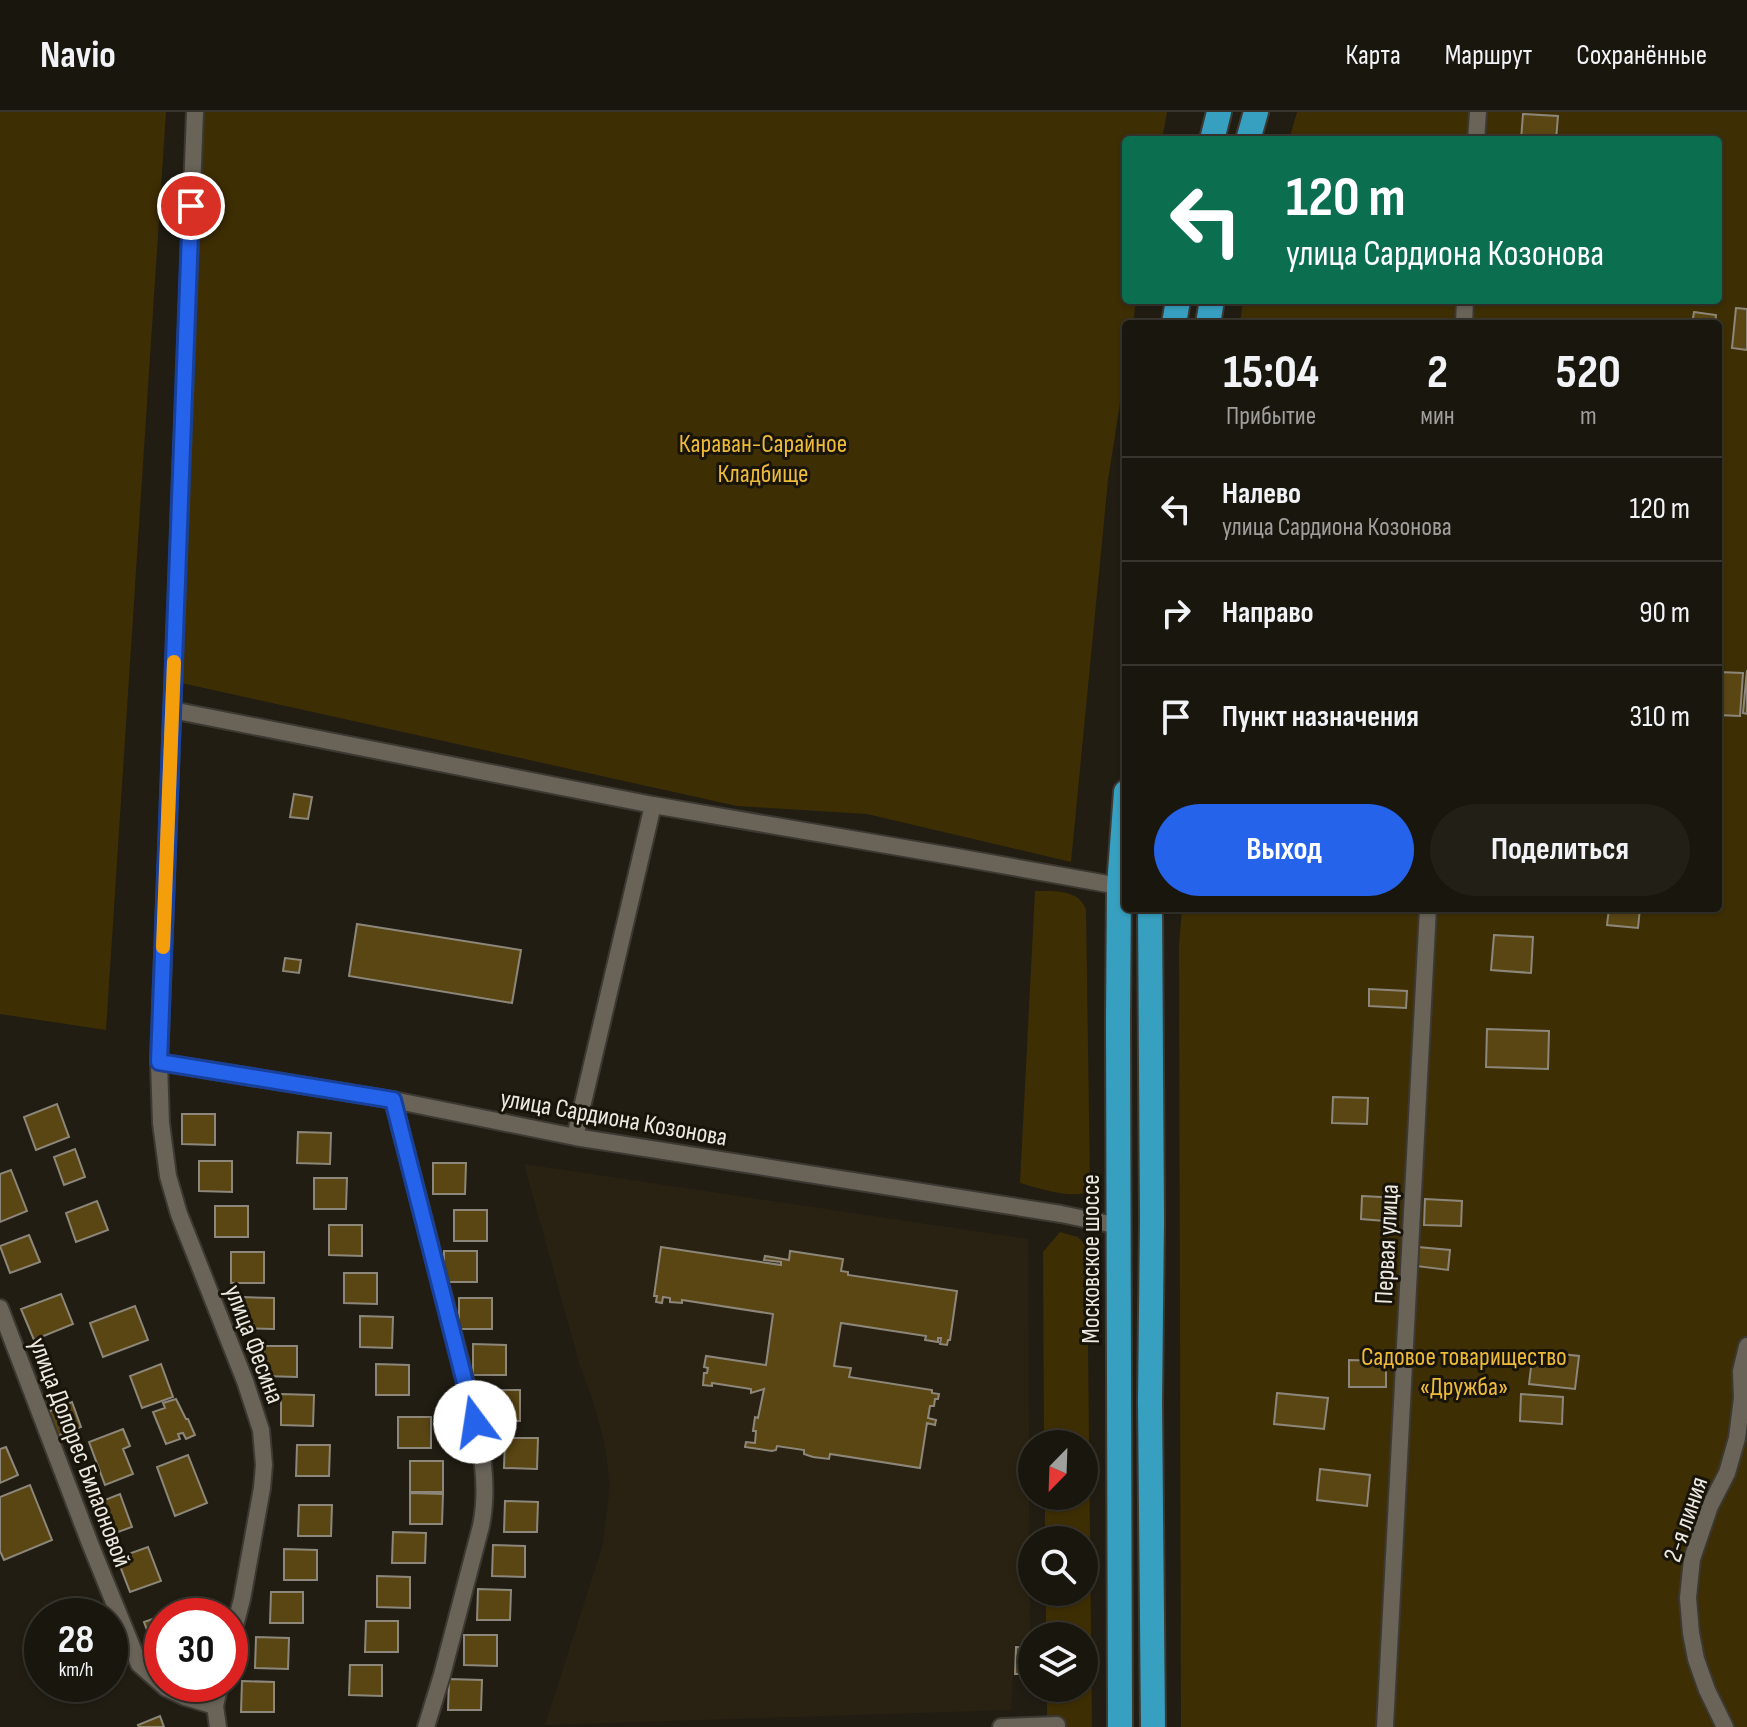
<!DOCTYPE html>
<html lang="ru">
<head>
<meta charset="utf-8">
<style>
	:root { --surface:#19160e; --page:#221f17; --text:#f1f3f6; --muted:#9f9f9e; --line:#37352e; --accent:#2563eb }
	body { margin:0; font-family:"Sofia Sans Condensed",sans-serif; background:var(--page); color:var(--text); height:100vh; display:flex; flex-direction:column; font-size:30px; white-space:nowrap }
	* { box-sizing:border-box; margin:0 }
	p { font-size:26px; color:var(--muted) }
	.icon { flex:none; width:44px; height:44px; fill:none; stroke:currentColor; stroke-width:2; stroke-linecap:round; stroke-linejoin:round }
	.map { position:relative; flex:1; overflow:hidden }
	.sheet { position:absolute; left:1122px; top:208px; width:600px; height:592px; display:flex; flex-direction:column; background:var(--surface); border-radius:8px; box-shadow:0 2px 6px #0004,0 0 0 2px var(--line) }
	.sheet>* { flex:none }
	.top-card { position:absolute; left:1122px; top:24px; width:600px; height:168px; border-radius:8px; box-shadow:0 2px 6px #0004,0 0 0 2px var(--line); background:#0b6e4f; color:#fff; overflow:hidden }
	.needle { width:52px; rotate:203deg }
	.buttons { position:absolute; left:1018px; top:1318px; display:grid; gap:16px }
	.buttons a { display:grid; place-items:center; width:80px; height:80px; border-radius:50%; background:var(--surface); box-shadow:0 2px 6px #0004,0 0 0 2px var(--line); font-size:40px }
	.speed { position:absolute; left:24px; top:1486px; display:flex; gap:16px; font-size:40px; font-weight:700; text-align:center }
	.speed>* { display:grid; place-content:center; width:104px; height:104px; border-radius:50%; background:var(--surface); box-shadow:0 2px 6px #0004,0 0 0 2px var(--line); line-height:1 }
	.speed small { font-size:20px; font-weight:400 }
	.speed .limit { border:12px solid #d22; background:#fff; color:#111 }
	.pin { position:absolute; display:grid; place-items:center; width:68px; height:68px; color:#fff; margin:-34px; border:4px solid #fff; border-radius:50%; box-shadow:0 2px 8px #0007 }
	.me { position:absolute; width:88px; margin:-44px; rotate:346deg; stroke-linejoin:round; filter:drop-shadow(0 0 6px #0008) }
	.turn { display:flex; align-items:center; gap:28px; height:168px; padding:0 32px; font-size:36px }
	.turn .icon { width:104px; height:104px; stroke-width:2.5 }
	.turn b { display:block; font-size:56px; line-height:68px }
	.eta { display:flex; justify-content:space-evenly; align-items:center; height:136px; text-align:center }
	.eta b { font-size:48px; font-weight:700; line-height:56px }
	.button { display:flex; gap:16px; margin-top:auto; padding:16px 32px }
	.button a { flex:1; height:92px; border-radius:48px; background:var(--accent); color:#fff; font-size:32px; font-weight:700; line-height:92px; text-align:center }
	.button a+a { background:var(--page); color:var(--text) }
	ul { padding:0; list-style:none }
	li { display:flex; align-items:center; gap:24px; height:104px; padding:0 32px; border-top:2px solid var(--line) }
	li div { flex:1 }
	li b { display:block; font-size:30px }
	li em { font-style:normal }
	header { display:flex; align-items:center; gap:48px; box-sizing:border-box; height:112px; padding:0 40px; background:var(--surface); border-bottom:2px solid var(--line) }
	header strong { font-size:38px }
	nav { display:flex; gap:44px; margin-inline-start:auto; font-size:28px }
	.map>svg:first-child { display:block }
	.built { fill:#292212 }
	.green { fill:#3e2e04 }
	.building { fill:#5a4613; stroke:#8d877b; stroke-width:2 }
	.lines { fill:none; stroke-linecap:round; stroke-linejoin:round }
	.street-casing { stroke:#3c3933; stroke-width:20 }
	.highway-casing { stroke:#3c3933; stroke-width:28 }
	.street { stroke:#696358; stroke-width:16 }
	.highway { stroke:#37a0c1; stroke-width:24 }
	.route-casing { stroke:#184099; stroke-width:20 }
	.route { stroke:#2563eb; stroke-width:14 }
	.slow { stroke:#f59e0b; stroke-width:14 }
	.labels { text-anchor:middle; stroke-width:6; stroke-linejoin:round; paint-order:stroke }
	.park-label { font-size:26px; fill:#edbb39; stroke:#18140a }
	.street-label { font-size:26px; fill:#ece9e2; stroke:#18140a }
</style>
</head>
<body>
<header>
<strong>Navio</strong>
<nav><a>Карта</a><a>Маршрут</a><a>Сохранённые</a></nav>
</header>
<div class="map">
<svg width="1747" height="1615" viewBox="0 0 1747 1615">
	<rect width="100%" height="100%" fill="#211d13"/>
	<!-- built -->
	<path class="built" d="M524,1052L1028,1127L1030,1532H1015L1011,1598L545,1613L603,1432L610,1372L604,1329L593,1289L580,1254Z"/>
	<!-- green -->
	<path class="green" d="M0,0H166L106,918L0,902Z
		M198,0H1167L1162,28H1126V188H1136L1133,212H1126V253L1108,368L1071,750L867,702L737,694L177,570Z
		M1297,0H1747V1615H1181L1179,833L1182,796H1718V212H1240L1243,188H1718V28H1289Z
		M1035,779C1053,779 1080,777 1086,798L1090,1072L1087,1080C1070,1087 1038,1076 1020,1071Z
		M1060,1120L1078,1125L1087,1135L1092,1615H1047V1576H1084V1524H1046V1480H1084V1428H1045V1384H1084V1332H1044L1043,1140Z"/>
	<!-- building -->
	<path class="building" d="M1523,2L1558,4L1556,28H1521Z
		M1736,196L1747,197V238L1732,236Z
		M1694,200L1716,203L1715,212H1692Z
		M1747,558V602L1743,601Z
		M1718,560L1743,561L1740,604L1718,603Z
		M294,682L312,685L308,707L290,705Z
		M1609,796H1640L1638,816L1607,813Z
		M357,812L521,838L512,891L349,864Z
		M1494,823L1533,825L1531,861L1491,858Z
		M285,846L301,848L299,861L283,859Z
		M1369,877L1407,879L1406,896L1369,894Z
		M1487,917L1549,919L1548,957L1486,955Z
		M1333,985L1368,986L1367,1012L1332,1011Z
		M57,992L69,1025L36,1038L24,1005Z
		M182,1002H215V1033L182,1032Z
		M298,1020L331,1021L330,1052L297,1051Z
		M75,1037L85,1065L64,1073L54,1045Z
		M199,1049H232V1080L199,1079Z
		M433,1051H466L465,1082H433Z
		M11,1058L27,1099L0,1110V1062Z
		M314,1066H347L346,1097H314Z
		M1362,1084L1399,1086L1397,1110L1361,1107Z
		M1425,1087L1462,1089L1461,1114L1424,1113Z
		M97,1089L108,1118L76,1130L66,1101Z
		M215,1094H248V1125H215Z
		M454,1098H487V1129H454Z
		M329,1113H362V1144L329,1143Z
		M29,1123L40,1150L10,1161L0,1134Z
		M661,1135L781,1153V1150L764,1148L765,1144L789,1148L790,1139L843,1147L841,1159L848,1160V1163L957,1179L950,1228H948L947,1233L940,1232L941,1226H938V1230L925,1228L926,1224L841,1211L834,1254L851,1256L849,1265L932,1278V1281L939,1282L938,1287H935L934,1294H930L928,1306L936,1308L935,1313L927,1311L920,1356L830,1342L829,1347L813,1345L804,1342V1338L777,1334L776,1338L772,1339L745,1335L746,1330L755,1331L756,1319H753L755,1305L758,1306L764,1277L751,1281V1277L712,1271V1274L703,1273L704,1261H707L708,1256L704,1255L706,1244L766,1253L773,1202L682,1188V1191L670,1190V1186L663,1185L662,1191L656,1190L657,1184H654Z
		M1418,1135L1450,1138L1448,1158L1416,1154Z
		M444,1139H477V1170H444Z
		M231,1140H264V1171H231Z
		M344,1161H377V1192L344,1191Z
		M61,1182L73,1212L34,1228L21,1197Z
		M241,1185L274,1186V1217L241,1216Z
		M459,1186H492V1217H459Z
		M135,1194L148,1228L103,1245L90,1211Z
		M360,1204L393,1205L392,1236L360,1235Z
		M473,1232L506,1233V1263H473Z
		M264,1234H297V1265L264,1264Z
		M1533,1239L1579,1244L1575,1277L1529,1272Z
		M1349,1248L1386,1249V1275H1349Z
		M161,1252L173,1285L142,1296L130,1264Z
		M376,1252L409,1253V1283H376Z
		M488,1278H520V1309L487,1308Z
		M1277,1281L1328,1286L1324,1317L1274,1312Z
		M281,1282L314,1283L313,1314L281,1313Z
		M1521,1282L1563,1285L1562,1312L1520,1309Z
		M176,1287L186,1307H188L195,1323L186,1327L183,1321L178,1322L180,1327L166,1332L153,1300L165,1296L163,1291Z
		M72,1290L81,1315L55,1325L45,1301Z
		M398,1305H431V1336H398Z
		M123,1317L130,1334L123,1337L133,1362L105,1373L89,1330Z
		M505,1326H538L537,1357L504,1356Z
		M297,1333H330L329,1364H296Z
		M6,1335L18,1363L0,1371V1337Z
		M188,1343L207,1391L175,1404L157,1355Z
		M410,1349H443V1380H410Z
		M1320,1357L1370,1363L1367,1394L1317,1388Z
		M30,1373L52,1428L4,1448L0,1439V1385Z
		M410,1381L443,1382L442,1412H410Z
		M120,1382L132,1415L104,1425L92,1393Z
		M505,1389L538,1390L537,1420H504Z
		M299,1393H332L331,1424H298Z
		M393,1420L426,1421L425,1451H392Z
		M493,1433L525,1434V1465L492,1464Z
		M148,1435L161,1469L130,1480L117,1446Z
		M284,1437L317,1438V1468H284Z
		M377,1464L410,1465V1496L377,1495Z
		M478,1477L511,1478L510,1508H477Z
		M271,1480H303V1511H270Z
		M177,1498L179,1504H162V1546L158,1547L144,1510Z
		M366,1509H398V1540H365Z
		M464,1523H497V1554L464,1553Z
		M256,1525L289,1526L288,1557L255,1556Z
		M1016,1535L1029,1536L1028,1562H1015Z
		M350,1553H382V1584L349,1583Z
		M449,1567L482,1568L481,1598H448Z
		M242,1569L274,1570V1600H241Z
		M160,1604L164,1615H139L138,1613Z"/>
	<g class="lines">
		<defs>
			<path id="street" d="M195,0L159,950L161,1011L168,1064L179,1102L245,1269L261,1318L264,1353L262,1376L242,1487L230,1533
				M1476,28L1478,0
				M1464,212L1465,188
				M172,598L653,693L951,744L1119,774
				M159,950L393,988L575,1025L1061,1102L1119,1114
				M393,988L470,1287C480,1330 490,1370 481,1414L442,1563L426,1615
				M575,1025L653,693
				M0,1196L91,1434L139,1552L166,1576L185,1585L215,1594
				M218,1615L215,1594L220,1572
				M1001,1615L1057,1613
				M1385,1615L1428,796
				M1725,1615L1707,1578L1696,1547L1691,1521L1688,1486L1692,1447L1710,1394L1727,1361L1737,1326L1742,1286L1741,1259L1747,1234"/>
			<path id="highway" d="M1212,28L1219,0
				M1248,28L1256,0
				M1174,212L1178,188
				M1208,212L1212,188
				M1150,796L1152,1108L1150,1290L1153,1615
				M1120,1615L1118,909L1119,774L1126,680"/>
		</defs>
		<!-- street casing -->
		<use href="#street" class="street-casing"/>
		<!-- highway casing -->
		<use href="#highway" class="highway-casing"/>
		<!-- street -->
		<use href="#street" class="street"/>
		<!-- highway -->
		<use href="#highway" class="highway"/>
	</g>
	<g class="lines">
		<defs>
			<path id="route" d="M191,94L159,950L393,988L475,1310"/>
		</defs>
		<!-- route casing -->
		<use href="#route" class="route-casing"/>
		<!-- route -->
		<use href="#route" class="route"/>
		<!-- slow -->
		<path class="slow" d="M163,835L174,550"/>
	</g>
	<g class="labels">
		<!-- park labels -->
		<g class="park-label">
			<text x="763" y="340">Караван-Сарайное<tspan x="763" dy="30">Кладбище</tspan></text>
			<text x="1464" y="1253">Садовое товарищество<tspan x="1464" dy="30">«Дружба»</tspan></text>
		</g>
		<!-- street labels -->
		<g class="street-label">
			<text transform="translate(614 1005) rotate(10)" y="9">улица Сардиона Козонова</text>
			<text transform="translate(1386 1132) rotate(-87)" y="9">Первая улица</text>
			<text transform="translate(1090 1147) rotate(-90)" y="9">Московское шоссе</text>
			<text transform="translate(255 1232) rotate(69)" y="9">улица Фесина</text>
			<text transform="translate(81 1340) rotate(69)" y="9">улица Долорес Билаоновой</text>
			<text transform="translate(1685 1407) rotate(-71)" y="9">2-я линия</text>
		</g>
	</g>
</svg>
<div class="buttons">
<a><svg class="needle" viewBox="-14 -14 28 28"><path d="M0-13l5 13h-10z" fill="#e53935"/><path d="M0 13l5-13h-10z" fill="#9f9f9e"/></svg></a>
<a><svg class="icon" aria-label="search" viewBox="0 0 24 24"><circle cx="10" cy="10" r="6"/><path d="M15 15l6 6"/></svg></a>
<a><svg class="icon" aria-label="layers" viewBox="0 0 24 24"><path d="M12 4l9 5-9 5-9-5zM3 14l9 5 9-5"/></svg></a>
</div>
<div class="speed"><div>28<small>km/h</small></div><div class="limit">30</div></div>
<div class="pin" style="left:191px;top:94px;background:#d93025"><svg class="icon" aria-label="arrive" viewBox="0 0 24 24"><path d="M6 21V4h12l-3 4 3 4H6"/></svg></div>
<svg class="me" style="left:475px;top:1310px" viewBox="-20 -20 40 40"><circle r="19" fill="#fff"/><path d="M0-13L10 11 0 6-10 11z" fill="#2563eb"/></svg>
<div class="top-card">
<div class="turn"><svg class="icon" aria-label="left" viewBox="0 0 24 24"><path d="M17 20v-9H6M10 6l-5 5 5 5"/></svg><div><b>120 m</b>улица Сардиона Козонова</div></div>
</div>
<section class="sheet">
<div class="eta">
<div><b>15:04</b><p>Прибытие</p></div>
<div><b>2</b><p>мин</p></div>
<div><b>520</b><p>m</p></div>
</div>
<ul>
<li><svg class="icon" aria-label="left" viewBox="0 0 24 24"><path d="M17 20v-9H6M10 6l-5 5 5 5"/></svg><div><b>Налево</b><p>улица Сардиона Козонова</p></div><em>120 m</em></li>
<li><svg class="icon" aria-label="right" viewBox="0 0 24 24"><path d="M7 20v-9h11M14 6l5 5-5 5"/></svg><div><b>Направо</b></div><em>90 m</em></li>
<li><svg class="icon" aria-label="arrive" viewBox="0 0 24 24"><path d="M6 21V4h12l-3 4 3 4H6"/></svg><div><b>Пункт назначения</b></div><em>310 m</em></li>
</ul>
<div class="button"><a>Выход</a><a>Поделиться</a></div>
</section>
</div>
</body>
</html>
